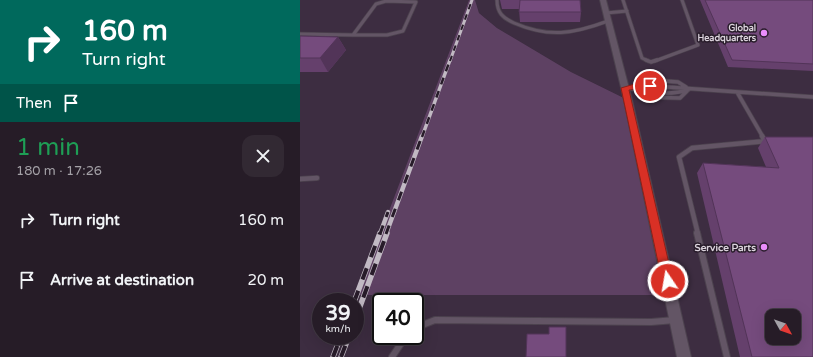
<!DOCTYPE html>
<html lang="en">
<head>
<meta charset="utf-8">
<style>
	:root { --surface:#261c27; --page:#322933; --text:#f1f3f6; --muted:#a4a1a7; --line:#423a44 }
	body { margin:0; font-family:"Varela Round",sans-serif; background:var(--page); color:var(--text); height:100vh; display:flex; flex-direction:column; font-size:15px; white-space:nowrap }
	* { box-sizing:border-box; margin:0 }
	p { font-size:13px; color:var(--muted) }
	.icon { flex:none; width:22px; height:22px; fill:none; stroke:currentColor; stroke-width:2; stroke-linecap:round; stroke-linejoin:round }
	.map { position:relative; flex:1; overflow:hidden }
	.sheet { display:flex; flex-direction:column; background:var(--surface); width:300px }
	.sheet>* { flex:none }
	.guide { background:#00695c; color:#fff; overflow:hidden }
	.needle { width:26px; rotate:130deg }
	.buttons { position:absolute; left:465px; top:309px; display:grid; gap:8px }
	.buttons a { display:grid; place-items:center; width:36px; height:36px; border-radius:8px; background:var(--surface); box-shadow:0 4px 16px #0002,0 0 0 1px var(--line); font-size:20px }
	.speed { position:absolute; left:12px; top:293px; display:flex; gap:8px; font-size:20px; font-weight:700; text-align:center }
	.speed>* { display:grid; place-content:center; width:52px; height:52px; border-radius:50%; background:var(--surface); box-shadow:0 4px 16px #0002,0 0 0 1px var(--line); line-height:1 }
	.speed small { font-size:10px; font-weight:400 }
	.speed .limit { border:2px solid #111; border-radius:6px; background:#fff; color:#111 }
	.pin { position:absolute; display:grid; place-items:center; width:34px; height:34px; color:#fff; margin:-17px; border:2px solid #fff; border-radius:50%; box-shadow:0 1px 4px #0007 }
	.me { position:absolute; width:44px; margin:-22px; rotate:348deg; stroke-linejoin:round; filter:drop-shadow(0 0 3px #0008) }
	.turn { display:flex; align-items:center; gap:14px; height:84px; padding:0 16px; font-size:18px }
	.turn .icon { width:52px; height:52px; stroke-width:2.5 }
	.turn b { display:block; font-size:28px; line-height:34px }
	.then { display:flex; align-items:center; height:38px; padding:0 16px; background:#0003; gap:8px; font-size:15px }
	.round { display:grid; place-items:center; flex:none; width:42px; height:42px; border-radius:12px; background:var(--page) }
	.summary { display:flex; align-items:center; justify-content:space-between; height:68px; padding:0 16px }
	h1 { font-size:24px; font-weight:600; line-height:30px; color:#1e9e55 }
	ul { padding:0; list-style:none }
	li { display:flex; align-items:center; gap:12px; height:60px; padding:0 16px }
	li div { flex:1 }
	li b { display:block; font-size:15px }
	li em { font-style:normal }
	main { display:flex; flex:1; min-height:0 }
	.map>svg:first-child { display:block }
	.built { fill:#3d2d41; fill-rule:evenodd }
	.green { fill:#5e4163 }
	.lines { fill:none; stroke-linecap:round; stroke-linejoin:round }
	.service-far3-casing { stroke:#4c424e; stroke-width:4.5 }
	.service-far2-casing { stroke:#4c424e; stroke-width:5 }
	.service-far1-casing { stroke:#4c424e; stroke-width:6 }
	.service-casing { stroke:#4c424e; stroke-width:8 }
	.tertiary-casing { stroke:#4c424e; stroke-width:2 }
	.service-far3 { stroke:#635565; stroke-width:3 }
	.service-far2 { stroke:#635565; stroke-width:3.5 }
	.service-far1 { stroke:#635565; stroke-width:4.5 }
	.service { stroke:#635565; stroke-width:6 }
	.tertiary { fill:#635565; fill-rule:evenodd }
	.rail-far3-casing { stroke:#c1b9c3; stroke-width:3 }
	.rail-far2-casing { stroke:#c1b9c3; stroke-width:3.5 }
	.rail-far1-casing { stroke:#c1b9c3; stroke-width:4.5 }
	.rail-casing { stroke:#c1b9c3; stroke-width:5.5 }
	.rail-far3 { stroke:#281c2a; stroke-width:2; stroke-dasharray:5.5; stroke-linecap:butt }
	.rail-far2 { stroke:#281c2a; stroke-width:2.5; stroke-dasharray:7; stroke-linecap:butt }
	.rail-far1 { stroke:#281c2a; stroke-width:3; stroke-dasharray:9; stroke-linecap:butt }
	.rail { stroke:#281c2a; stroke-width:4; stroke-dasharray:12; stroke-linecap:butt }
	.wall { fill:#65406c }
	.shaded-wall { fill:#523458 }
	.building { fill:#754b7d; stroke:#523458; fill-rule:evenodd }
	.route { fill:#d93025; stroke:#8d1f18 }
	.poi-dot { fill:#ea8dfc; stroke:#281c2a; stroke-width:1.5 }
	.labels { text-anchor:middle; stroke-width:3; stroke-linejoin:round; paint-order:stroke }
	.far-poi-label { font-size:9px; font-weight:bold; fill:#dad2db; stroke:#281c2a; text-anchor:end }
	.poi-label { font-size:10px; font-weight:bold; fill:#dad2db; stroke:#281c2a; text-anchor:end }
</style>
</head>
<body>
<main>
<section class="sheet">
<div class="guide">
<div class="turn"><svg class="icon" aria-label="right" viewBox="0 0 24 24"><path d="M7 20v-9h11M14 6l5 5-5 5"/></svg><div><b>160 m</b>Turn right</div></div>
<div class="then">Then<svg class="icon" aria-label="arrive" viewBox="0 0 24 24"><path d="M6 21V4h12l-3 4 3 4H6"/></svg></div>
</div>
<div class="summary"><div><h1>1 min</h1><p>180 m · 17:26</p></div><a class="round"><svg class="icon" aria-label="close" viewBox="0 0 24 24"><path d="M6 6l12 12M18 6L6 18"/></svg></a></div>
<ul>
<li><svg class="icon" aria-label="right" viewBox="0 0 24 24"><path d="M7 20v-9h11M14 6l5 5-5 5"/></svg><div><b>Turn right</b></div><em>160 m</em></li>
<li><svg class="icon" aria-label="arrive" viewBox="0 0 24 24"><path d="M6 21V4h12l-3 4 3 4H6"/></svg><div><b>Arrive at destination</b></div><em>20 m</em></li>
</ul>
</section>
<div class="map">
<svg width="513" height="357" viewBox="0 0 513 357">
	<rect width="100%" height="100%" fill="#322634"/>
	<!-- built -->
	<path class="built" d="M0,0H169L57,295L328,100L271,72L197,28L179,13L175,0H513V357H0ZM21,302H55V336H21ZM81,302H115V336H81ZM472,316H494V338H472Z"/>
	<!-- green -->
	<path class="green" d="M169,0H175L179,13L197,28L271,72L328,100L371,295H57Z"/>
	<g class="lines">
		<defs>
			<path id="service-far3" d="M197,0C197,13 203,18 214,23C249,38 273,34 308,21
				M323,0L342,58L348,61
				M86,1L116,2L103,31L87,35H53L76,4Z
				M306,13L327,11
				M0,34L53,35
				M355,61L398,45L382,0"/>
			<path id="service-far2" d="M346,60L351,62L357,60
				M325,88C331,88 335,90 340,91C353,94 376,94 388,90
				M334,88L338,85L513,97
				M334,88L337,79L378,82L386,87
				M335,90L341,97L380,98L387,91
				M437,92L463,137"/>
			<path id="service-far1" d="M462,136L465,141
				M0,179L17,178
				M398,234L379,157L392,148L467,141"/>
			<path id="service" d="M397,233L427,357
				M115,328L135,320L351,322L375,320
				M92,357L106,336"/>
			<path id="tertiary" d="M300,0H306L332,100L391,357H377L324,100Z"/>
		</defs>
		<!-- service-far3 casing -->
		<use href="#service-far3" class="service-far3-casing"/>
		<!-- service-far2 casing -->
		<use href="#service-far2" class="service-far2-casing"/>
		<!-- service-far1 casing -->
		<use href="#service-far1" class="service-far1-casing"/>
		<!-- service casing -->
		<use href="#service" class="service-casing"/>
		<!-- tertiary casing -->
		<use href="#tertiary" class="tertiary-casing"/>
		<!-- service-far3 -->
		<use href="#service-far3" class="service-far3"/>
		<!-- service-far2 -->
		<use href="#service-far2" class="service-far2"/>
		<!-- service-far1 -->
		<use href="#service-far1" class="service-far1"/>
		<!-- service -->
		<use href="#service" class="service"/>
		<!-- tertiary -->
		<use href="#tertiary" class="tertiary"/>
		<defs>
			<path id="rail-far3" d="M150,61L172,0"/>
			<path id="rail-far2" d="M122,137L150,60"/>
			<path id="rail-far1" d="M80,234L88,212
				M86,234L122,136"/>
			<path id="rail" d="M54,302L80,233
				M55,320L87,233
				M33,357L41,336
				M41,357L49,336"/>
		</defs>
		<!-- rail-far3 casing -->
		<use href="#rail-far3" class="rail-far3-casing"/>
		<!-- rail-far2 casing -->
		<use href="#rail-far2" class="rail-far2-casing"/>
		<!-- rail-far1 casing -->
		<use href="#rail-far1" class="rail-far1-casing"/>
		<!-- rail casing -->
		<use href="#rail" class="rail-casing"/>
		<!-- rail-far3 -->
		<use href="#rail-far3" class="rail-far3"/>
		<!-- rail-far2 -->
		<use href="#rail-far2" class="rail-far2"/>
		<!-- rail-far1 -->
		<use href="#rail-far1" class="rail-far1"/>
		<!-- rail -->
		<use href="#rail" class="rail"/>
	</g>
	<!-- wall -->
	<path class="wall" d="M200,0H280L281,12L280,22H220L219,9H202Z
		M400,0H513V71L428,67Z
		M0,36L38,37L46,50L28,72H0Z
		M465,137H513V357H440L397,173L403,163L466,167L458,148Z"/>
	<!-- shaded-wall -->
	<path class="shaded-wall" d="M38,37L46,50L28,72L20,58Z"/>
	<!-- building -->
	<path class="building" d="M220,0H280L281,12H219Z
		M405,0H513V64L432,60Z
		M0,36L38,37L20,58H0Z
		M465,137H513V357H452L403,163L479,168ZM472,316H494V338H472Z
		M249,327H266V357H226L227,334H249Z"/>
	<!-- route -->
	<path class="route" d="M338,83L350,84L353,86C351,87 332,90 329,90L373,281L372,285L368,287L364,285L362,281L321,88Z"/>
	<!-- markers -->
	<g class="poi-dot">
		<circle cx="464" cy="33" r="4"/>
		<circle cx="464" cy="247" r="4"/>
	</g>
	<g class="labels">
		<!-- far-poi labels -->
		<g class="far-poi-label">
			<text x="456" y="31">Global<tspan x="456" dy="10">Headquarters</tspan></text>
		</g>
		<!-- poi labels -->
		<g class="poi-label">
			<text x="456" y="251">Service Parts</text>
		</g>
	</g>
</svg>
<div class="buttons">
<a><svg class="needle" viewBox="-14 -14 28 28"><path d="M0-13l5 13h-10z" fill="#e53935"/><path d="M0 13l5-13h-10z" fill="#a4a1a7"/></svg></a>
</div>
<div class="speed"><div>39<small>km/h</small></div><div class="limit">40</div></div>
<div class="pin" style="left:350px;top:86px;background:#d93025"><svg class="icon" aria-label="arrive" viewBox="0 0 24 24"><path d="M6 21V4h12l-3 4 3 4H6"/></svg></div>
<svg class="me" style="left:368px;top:281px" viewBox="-20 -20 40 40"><circle r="17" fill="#d93025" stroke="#fff" stroke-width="3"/><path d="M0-11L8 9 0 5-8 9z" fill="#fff"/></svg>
</div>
</main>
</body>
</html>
